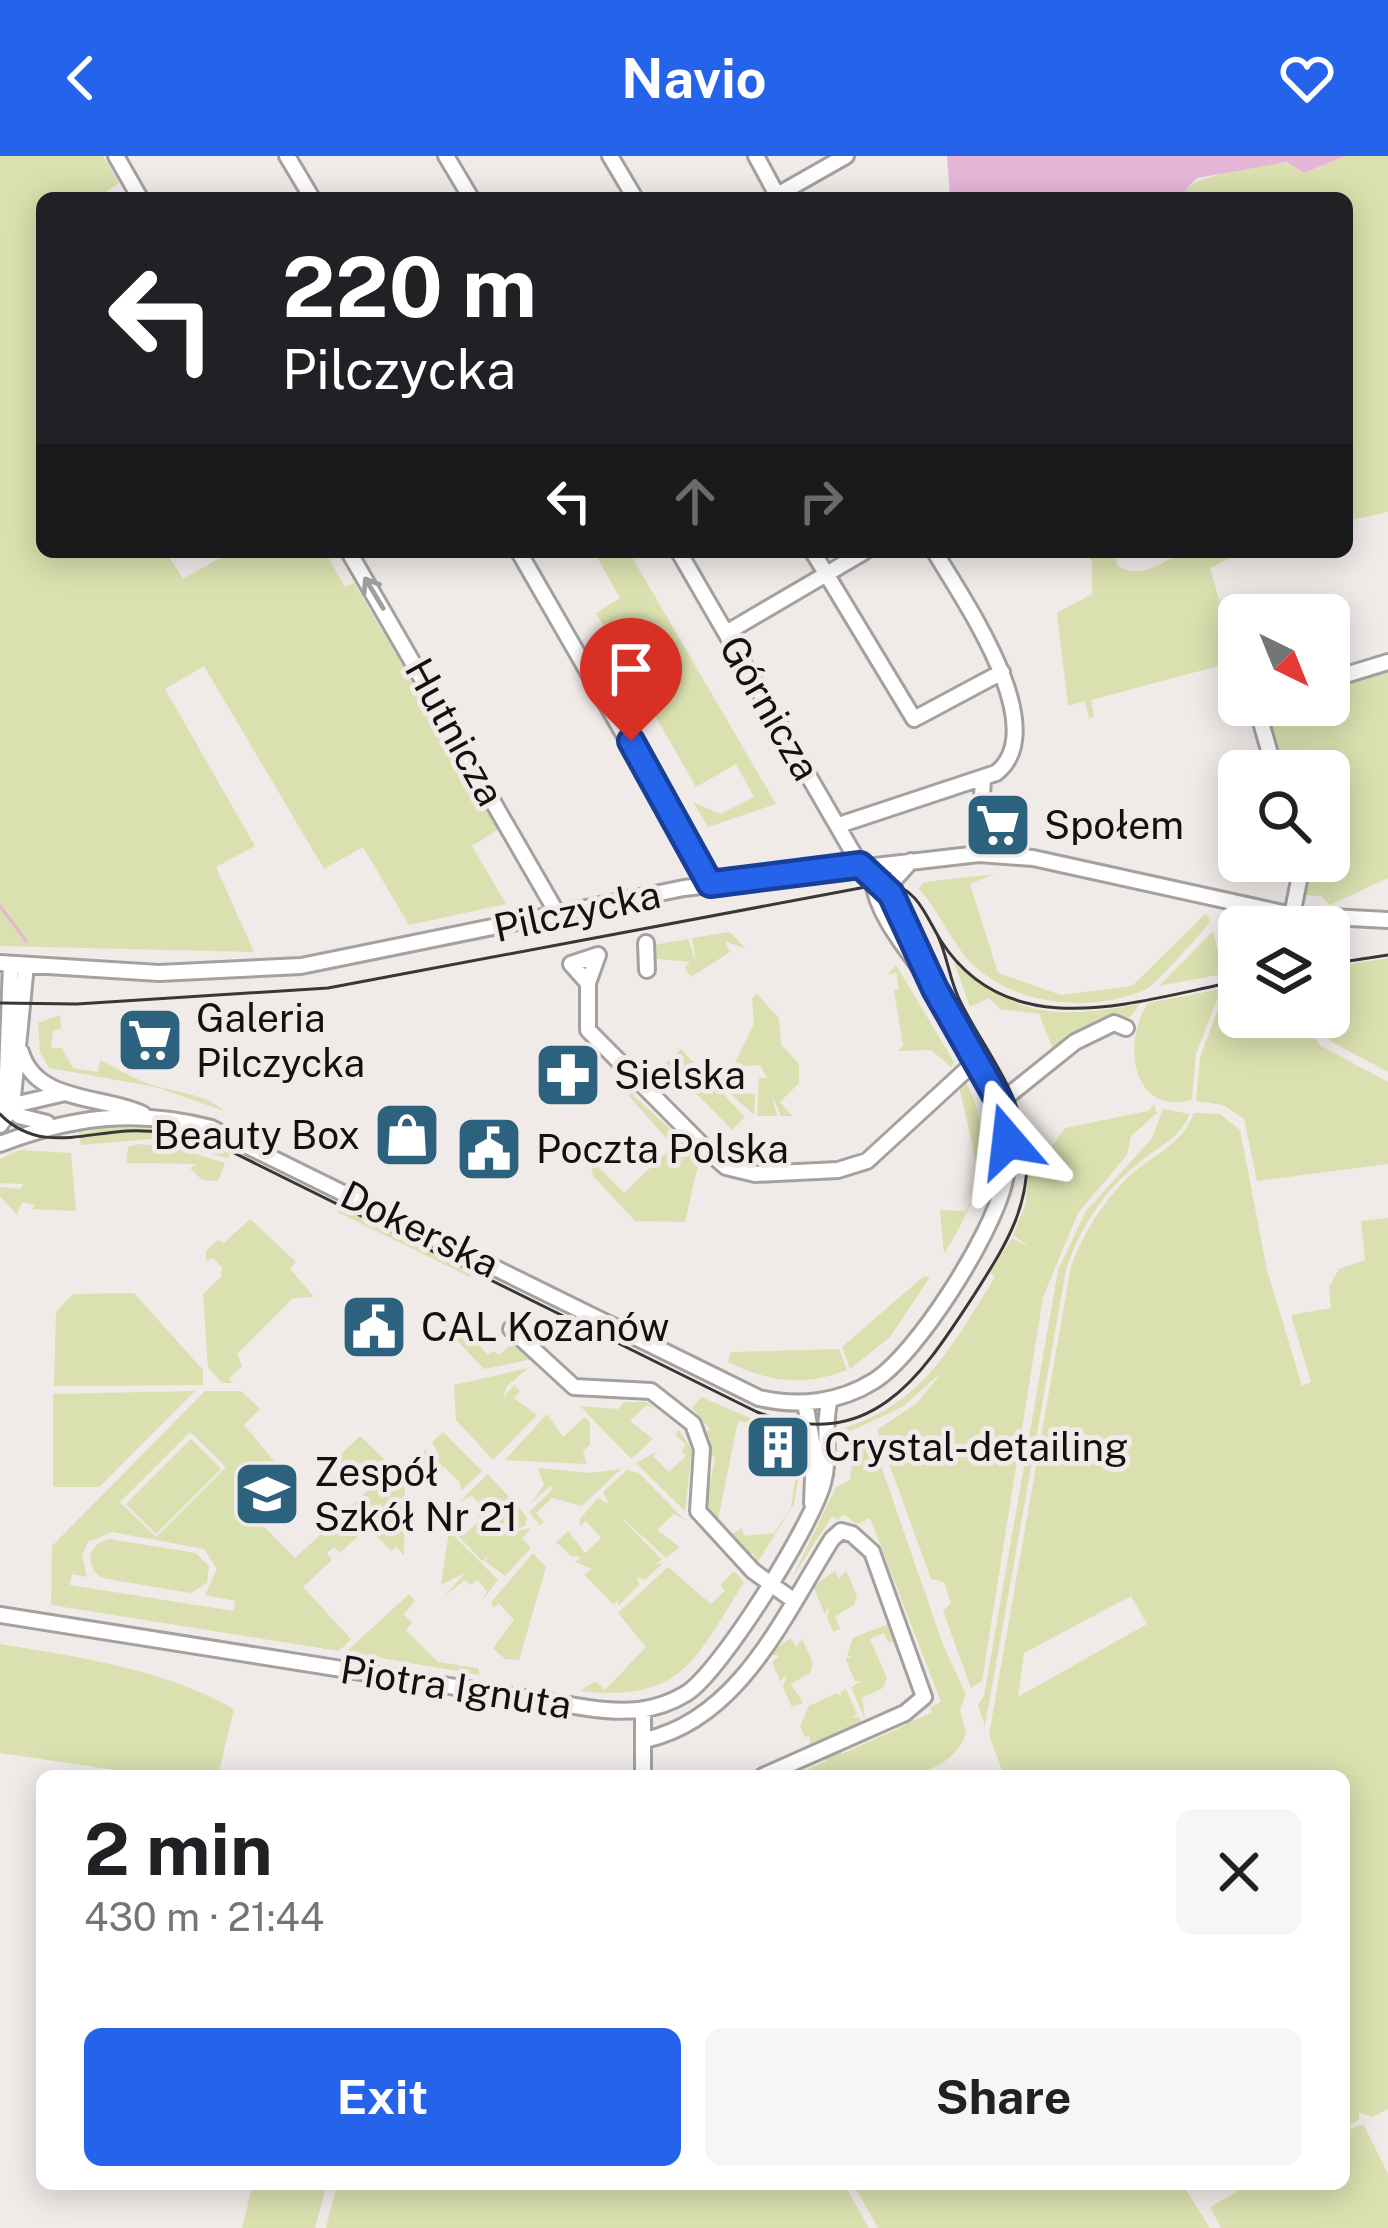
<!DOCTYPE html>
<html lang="en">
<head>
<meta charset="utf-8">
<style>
	:root { --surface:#fff; --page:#f6f6f6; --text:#202124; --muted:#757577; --accent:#2563eb }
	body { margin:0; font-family:"Public Sans",sans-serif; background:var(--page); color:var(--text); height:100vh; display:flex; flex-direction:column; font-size:45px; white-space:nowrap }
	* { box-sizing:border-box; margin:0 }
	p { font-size:39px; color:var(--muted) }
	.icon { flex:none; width:66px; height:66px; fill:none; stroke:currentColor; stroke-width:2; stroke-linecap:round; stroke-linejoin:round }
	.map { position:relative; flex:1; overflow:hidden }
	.details { position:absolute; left:36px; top:1614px; width:1314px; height:420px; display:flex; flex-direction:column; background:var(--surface); border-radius:18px; box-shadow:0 6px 30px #0003 }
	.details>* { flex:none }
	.hud { position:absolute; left:36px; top:36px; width:1317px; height:366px; border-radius:18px; box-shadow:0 6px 30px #0003; background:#202124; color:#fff; overflow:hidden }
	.needle { width:78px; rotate:137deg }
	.controls { position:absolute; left:1218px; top:438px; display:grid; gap:24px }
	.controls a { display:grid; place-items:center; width:132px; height:132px; border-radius:18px; background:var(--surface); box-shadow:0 6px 30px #0003; font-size:60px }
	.pin { position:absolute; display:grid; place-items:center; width:102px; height:102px; color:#fff; margin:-123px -51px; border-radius:50% 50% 50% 0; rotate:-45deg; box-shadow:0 0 12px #0007 }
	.pin .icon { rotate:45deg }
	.me { position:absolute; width:132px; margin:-66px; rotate:343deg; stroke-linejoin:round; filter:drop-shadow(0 0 9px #0008) }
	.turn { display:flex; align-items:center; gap:42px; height:252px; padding:0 48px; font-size:54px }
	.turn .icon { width:156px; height:156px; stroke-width:2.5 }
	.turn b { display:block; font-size:84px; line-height:102px }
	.lanes { display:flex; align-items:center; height:114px; padding:0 48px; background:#0003; justify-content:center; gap:60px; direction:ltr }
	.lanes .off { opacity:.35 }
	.round { display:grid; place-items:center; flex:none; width:126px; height:126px; border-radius:18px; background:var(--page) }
	.headline { display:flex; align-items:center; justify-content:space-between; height:204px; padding:0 48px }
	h1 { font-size:72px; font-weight:700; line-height:90px }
	.primary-button { display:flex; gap:24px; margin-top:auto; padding:24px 48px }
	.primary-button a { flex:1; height:138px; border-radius:18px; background:var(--accent); color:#fff; font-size:48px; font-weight:700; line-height:138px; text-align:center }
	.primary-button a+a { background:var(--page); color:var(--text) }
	header { display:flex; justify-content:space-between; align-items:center; height:156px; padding:0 48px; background:var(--accent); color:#fff; font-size:54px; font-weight:700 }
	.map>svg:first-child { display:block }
	.green { fill:#dae0af; fill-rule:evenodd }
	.water { fill:#e5b6d8 }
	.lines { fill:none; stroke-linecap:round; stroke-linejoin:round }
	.stream { stroke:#e5b6d8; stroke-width:3 }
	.minor-casing { stroke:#a6a19f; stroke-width:20 }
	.minor { stroke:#fff; stroke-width:14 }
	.tram { stroke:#393736; stroke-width:3 }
	.oneway { stroke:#a0a09f }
	.route-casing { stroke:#184099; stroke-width:30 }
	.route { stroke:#2563eb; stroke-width:21 }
	.labels { text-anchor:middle; stroke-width:10; stroke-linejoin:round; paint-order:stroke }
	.street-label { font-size:39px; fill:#121110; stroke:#f0ebe9 }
	.poi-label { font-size:39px; fill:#121110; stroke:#f0ebe9; text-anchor:start }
</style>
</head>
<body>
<header><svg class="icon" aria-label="back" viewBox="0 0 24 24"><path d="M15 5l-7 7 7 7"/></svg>Navio<svg class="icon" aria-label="heart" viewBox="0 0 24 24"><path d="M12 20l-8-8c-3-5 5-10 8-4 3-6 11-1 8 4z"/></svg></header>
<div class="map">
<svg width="1388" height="2072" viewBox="0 0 1388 2072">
	<rect width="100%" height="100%" fill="#f0ebe9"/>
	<!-- green -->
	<path class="green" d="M0,0H103L119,27L106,36L109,42H42V396H166L183,423L230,396H271L274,401L283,396H325L345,431L354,427L499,673L472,690L506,748L409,769L363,691L324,713L204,510L165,533L255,690L216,711L254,796L0,790Z
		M1345,0H1388V356L1347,365V42H1188L1186,33C1201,18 1271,7 1295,6L1304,17Z
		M594,396H629L776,648L708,671L693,646L720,658L754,641L736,608L696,631L596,457L620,442Z
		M1083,396H1113L1118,410C1141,424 1160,407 1181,397C1194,390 1225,396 1241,396L1210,412L1237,505L1091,544L1094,561L1089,562L1085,545L1068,550L1057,457L1092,438V405Z
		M1388,513V722L1330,749L1321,740L1306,739L1312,715L1307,705H1329V615H1279L1264,552L1329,549V526Z
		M994,718L970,728L998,817L1061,839L1132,830L1206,757L1210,765C1204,775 1155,829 1147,833C1095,856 1023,851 979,814C952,792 942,757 918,732L925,726Z
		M1213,775L1223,818L1159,830Z
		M730,776L746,793L725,785L730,796L691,821L685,812L690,806L650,802L653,789L688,783L696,806L692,782Z
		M1388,802V916L1332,886L1306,861H1329V812Z
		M954,806C1020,862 1056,863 1140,848L1130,861L1115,860L1054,896L1039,858L1000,853L989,842L970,851Z
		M896,809L954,906L951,911L931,894L898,895L903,889L894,835L899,833L896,816L888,819Z
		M1239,829V861H1297L1321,890L1388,926V1008L1257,1025L1244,963L1223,949L1196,945L1200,901L1226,832Z
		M1221,833L1196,898L1192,944C1131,960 1122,886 1148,847Z
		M757,838L779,862L781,888L799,908V927L780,946L792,960H781L772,939L777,960H757L759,922H767L760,909L744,910L742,936L755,939L754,959L723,931L754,868L752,842Z
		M60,859L61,873L53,874L51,892H62L73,912L98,916L100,904C114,911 129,920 144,926C169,936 207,937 224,955L156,931L49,912L40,896L38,867Z
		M681,893L745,961L732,974L678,919H665L667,930L655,917Z
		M963,920C998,986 982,1038 944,1098L940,1054L966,1055L980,1023L959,930Z
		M638,934L633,939L700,1000L685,1066L635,1065L593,1020L589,1001L624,1037L673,990L628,939Z
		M1154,948L1157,957L1131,980L1127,999L1078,1057L1043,1141L982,1525L971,1532L943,1455L951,1447L944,1426L931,1423L877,1274L917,1247L941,1217L902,1251L851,1275L843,1272C923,1249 953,1188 995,1121L990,1117L1012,1082L1030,1092L1013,1079L1026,1047L1029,1000L1046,999L1065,972L1148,955Z
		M1163,953L1190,958C1179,984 1155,992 1135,1010C1102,1038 1079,1073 1066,1114L985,1570L978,1549L984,1540L1058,1114L1086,1055L1152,982Z
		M1194,957L1220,958L1240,974L1267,1114L1302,1230L1311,1226L1291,1159L1331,1152L1329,1131L1339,1113L1365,1104L1361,1065L1388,1062V1953L1373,1961L1359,1957V1964L1344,1971V1620H1004L989,1579L1071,1110C1084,1077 1102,1047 1127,1022C1150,1000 1183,989 1194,957ZM1131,1440L1147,1468L1018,1541L1024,1497Z
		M104,971L167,973L235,989L228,1002L150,983L81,989L78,973L84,977Z
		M139,988L177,992L225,1007L218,1025L202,1024L190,1012L197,1008L126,1007L128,991Z
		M20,994L71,997L76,1055L32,1053L35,1049L22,1046L17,1059L0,1040V1031L21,1033L23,1028L0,1027V1003Z
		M345,1047L475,1111L470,1121L337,1056Z
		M250,1063L296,1106L290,1113L314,1141L293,1142L237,1198L242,1210L229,1223L233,1227H222L208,1211L203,1138L221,1121L222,1112L213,1102L206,1105V1095L218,1084L224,1087Z
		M924,1120L930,1121L890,1181L850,1213L842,1191Z
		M134,1137L203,1214V1229L54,1230L56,1156L73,1138Z
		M459,1156L469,1167L463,1172L488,1199L494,1195L499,1199L516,1184L533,1203L484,1213L444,1171Z
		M839,1193L847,1214C804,1231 768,1226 728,1206L731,1196Z
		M528,1212L507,1230L503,1242L514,1229L520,1235L514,1242L537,1259L493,1304L456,1264L454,1229Z
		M195,1235L99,1331H53V1238Z
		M205,1235H241L260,1253L244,1269L280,1312L238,1353L252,1368L258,1364L295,1402L391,1313L405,1328L404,1399L396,1391L391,1395L368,1371L340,1397L334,1391L327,1397L332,1404L303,1431L351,1483L339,1495L51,1449L52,1390ZM190,1276L226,1311L156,1381L120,1346ZM112,1376L204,1393L217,1413L205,1439L235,1445L234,1455L70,1429L72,1418L87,1421L82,1399L88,1386Z
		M701,1241L788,1278L803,1291L794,1348L756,1409L751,1407L756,1401L752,1397L747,1402L732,1378L742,1372L744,1380L774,1377L791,1352L798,1303L754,1268L738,1265L717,1369L703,1356L702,1332L709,1333L715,1301L708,1299L710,1282L704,1278L710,1273L692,1252Z
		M624,1246H646L658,1255L647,1249L630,1265L653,1283L631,1303L580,1250L618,1253Z
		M547,1258L563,1281L585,1261L590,1267V1289L583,1295L587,1308L505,1304Z
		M679,1274L692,1294L685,1355L636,1307L658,1295L653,1300L669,1316L686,1300L681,1295L686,1289L675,1278Z
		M443,1276L482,1315L461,1335L460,1327L444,1310L423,1329L424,1293L441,1304L432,1286Z
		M860,1279L876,1295L943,1489L966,1538L960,1553L966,1578C944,1638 844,1620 794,1620L826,1605L824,1598L838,1592L842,1598L906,1569L905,1562L912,1559L910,1566L932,1557L930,1551L941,1546L870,1362L857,1368L843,1358L838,1364L832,1360L791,1424L836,1331L850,1324L854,1285Z
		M360,1280L385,1304L354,1331L331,1308Z
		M191,1283L221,1313L156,1378L126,1348Z
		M538,1312L590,1317L621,1313L582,1350L552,1342L536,1357L544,1366L540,1369L529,1356L553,1333L550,1330L530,1348L544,1329Z
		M627,1314L639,1317L685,1364L674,1358L657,1374L680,1391L666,1402L617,1357L662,1404L653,1409L664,1406L645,1424L637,1421L639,1429L618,1450V1443L614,1449L584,1418L592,1413L575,1406L581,1401L571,1400L556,1386L568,1375L585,1397L601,1382L586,1365L580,1370V1363L598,1342L609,1348L603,1336Z
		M488,1318L508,1340V1354L511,1342L527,1362L525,1370L507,1377L531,1372L522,1382L531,1392L505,1420L485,1405L489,1399L482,1405L452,1373L456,1369L465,1378L481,1363L476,1357L482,1351L472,1340L460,1345Z
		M449,1375L498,1424L481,1446L487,1435L477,1424L471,1429L465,1424L444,1440L465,1417L441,1429Z
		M109,1383L196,1397L209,1410L207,1427L191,1437L102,1422C84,1410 87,1388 109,1383Z
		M533,1397L546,1411L519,1504L505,1503L493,1492L514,1464L499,1447L493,1452L492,1445Z
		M668,1411L711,1448L725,1435L720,1429L734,1415L744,1426C696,1503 682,1547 580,1535L595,1525L605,1534L646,1491L618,1457Z
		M835,1415L839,1423L846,1415L857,1439L854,1449L835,1460L840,1473L833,1476L827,1461L830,1449L825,1458L813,1430Z
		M409,1438L415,1445L404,1458L412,1467L406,1474L438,1506L478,1512L480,1519L346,1496Z
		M890,1467L897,1487L888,1486L884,1477L870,1483L887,1522L883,1532L862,1542L865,1563L851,1531L861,1525H855L845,1502H852L847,1499L853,1482Z
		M791,1482L796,1491L802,1483L813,1507L810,1517L791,1528L803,1547L792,1551L783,1531L787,1519L780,1525L772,1506L779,1500L768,1498Z
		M0,1488C80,1501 163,1513 234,1553L218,1620H156L0,1597Z
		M846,1533L857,1558L852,1562L859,1561L862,1567L809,1590L810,1580L805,1581L800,1570L809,1550L837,1537L842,1542L840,1536Z
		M1359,1969H1364L1388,2018V2072H1221L1210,2051L1250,2028H1344V1976Z
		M253,2028H327L315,2072H242Z
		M337,2028H844L869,2072H326Z
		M853,2028H1182L1210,2072H878Z"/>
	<!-- water -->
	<path class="water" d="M947,0H1345L1304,17L1287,6L1197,22L1186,33L1188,42H950Z"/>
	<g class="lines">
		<!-- stream -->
		<path class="stream" d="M0,750L26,785"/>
		<defs>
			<path id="minor" d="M116,0L140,42
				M287,0L312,42
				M446,0L471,42
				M610,0L635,42
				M756,0L777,39
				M772,42L846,0
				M349,396L557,757
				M519,396L710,728
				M679,396L860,709L891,738L921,800
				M813,396L914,563L1002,516
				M726,477L864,396
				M1329,524L1388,506
				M1256,549L1275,615
				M839,669L996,617C1054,572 961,441 935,396
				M979,698L983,622
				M891,738L895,723L911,705
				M1292,759L1303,705
				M646,787L647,814
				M598,799L588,827V874L711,998L726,1011L755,1018L838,1014L867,1005L977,904
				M0,807L159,817L301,810L684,732L979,698L1033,702L1292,759L1388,764
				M11,808L6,944L19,960L47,967
				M588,827L571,808L598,799
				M21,896C36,947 102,939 143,958
				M999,947L1075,886L1114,867L1126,872
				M5,951L65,937
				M0,969L12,951L26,809
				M0,988C71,961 137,952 211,972L759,1242C798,1251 839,1247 874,1225C918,1197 991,1080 1004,1028C1009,1008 1010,985 1005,965C993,917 959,867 931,827C911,798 877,761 873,725
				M511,1173L574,1231L651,1235L693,1268L702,1293L698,1355L753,1415L793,1444
				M805,1247L814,1296L812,1347
				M0,1459L588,1552C623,1557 655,1557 687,1537C722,1514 812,1369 823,1327C831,1299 822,1270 830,1243
				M645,1584C740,1563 784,1459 832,1383L841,1375L852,1378L872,1396L924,1541L905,1557L763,1620
				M643,1620V1554"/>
		</defs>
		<!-- minor casing -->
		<use href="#minor" class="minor-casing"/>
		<!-- minor -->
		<use href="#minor" class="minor"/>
		<!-- tram -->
		<path class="tram" d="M1329,808L1388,799
			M0,847L77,848L328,832L887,727C918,732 926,761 941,785C1010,892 1138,844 1239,825
			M0,958C37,996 80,978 126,975C156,974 184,977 212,986L757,1256C871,1299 920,1222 974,1139C1005,1090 1033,1048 1026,987C1019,934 984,893 961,847C949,825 948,800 937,778"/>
	</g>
	<!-- one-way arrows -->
	<defs><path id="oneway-shaft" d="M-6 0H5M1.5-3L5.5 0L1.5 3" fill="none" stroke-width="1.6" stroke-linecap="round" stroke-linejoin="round" transform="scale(3)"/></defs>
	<use class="oneway" href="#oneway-shaft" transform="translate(374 437) rotate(-121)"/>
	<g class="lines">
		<defs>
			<path id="route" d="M631,585L710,728L860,709L891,738L935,833L1000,947L1008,985"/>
		</defs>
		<!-- route casing -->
		<use href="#route" class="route-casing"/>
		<!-- route -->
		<use href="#route" class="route"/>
	</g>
	<!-- icons -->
	<defs>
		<symbol id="supermarket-square" viewBox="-11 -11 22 22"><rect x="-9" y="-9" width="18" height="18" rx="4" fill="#2d627e" stroke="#f0ebe9"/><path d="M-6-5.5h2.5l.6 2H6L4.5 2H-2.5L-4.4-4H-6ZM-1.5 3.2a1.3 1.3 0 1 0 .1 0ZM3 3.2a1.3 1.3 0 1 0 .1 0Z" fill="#fff"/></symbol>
		<symbol id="pharmacy-square" viewBox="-11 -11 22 22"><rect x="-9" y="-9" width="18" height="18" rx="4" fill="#2d627e" stroke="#f0ebe9"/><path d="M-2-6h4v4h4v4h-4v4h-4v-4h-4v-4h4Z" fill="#fff"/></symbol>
		<symbol id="shop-square" viewBox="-11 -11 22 22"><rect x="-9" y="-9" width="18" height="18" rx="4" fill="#2d627e" stroke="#f0ebe9"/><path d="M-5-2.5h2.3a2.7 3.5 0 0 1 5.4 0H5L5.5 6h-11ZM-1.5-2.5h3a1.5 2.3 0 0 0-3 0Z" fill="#fff"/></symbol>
		<symbol id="civic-square" viewBox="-11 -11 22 22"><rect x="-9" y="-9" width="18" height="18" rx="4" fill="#2d627e" stroke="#f0ebe9"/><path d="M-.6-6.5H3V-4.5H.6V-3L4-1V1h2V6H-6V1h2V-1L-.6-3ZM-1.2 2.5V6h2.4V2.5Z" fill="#fff"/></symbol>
		<symbol id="building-square" viewBox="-11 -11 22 22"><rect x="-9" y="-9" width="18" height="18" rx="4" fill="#2d627e" stroke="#f0ebe9"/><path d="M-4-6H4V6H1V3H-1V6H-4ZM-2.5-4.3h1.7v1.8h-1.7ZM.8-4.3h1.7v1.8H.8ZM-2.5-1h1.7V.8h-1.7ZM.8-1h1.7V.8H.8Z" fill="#fff"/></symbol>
		<symbol id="school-square" viewBox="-11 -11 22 22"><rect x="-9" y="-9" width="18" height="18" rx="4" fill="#2d627e" stroke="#f0ebe9"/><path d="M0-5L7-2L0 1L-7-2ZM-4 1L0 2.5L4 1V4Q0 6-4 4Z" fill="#fff"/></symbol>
	</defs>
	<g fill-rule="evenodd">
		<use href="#supermarket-square" x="960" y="631" width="76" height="76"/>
		<use href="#supermarket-square" x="112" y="846" width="76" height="76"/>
		<use href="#pharmacy-square" x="530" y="881" width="76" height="76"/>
		<use href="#shop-square" x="369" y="941" width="76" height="76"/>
		<use href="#civic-square" x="451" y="955" width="76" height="76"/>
		<use href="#civic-square" x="336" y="1133" width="76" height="76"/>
		<use href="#building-square" x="740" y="1253" width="76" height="76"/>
		<use href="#school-square" x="229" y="1300" width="76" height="76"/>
	</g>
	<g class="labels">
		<!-- street labels -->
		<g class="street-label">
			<text transform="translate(770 552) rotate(60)" y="14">Górnicza</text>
			<text transform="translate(455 576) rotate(61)" y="14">Hutnicza</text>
			<text transform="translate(577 755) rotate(-12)" y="14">Pilczycka</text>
			<text transform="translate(420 1073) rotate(26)" y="14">Dokerska</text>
			<text transform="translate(456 1531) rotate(9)" y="14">Piotra Ignuta</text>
		</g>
		<!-- poi labels -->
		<g class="poi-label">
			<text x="1044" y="683">Społem</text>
			<text x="196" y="876">Galeria<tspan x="196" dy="45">Pilczycka</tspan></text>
			<text x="614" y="933">Sielska</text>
			<text x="360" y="993" text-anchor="end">Beauty Box</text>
			<text x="536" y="1007">Poczta Polska</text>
			<text x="421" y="1185">CAL Kozanów</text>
			<text x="824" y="1305">Crystal-detailing</text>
			<text x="314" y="1330">Zespół<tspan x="314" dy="45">Szkół Nr 21</tspan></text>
		</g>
	</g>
</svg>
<div class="controls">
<a><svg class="needle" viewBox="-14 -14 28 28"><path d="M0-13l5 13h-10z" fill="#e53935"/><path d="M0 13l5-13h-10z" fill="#757577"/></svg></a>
<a><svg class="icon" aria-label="search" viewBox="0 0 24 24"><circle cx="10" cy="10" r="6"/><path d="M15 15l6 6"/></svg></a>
<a><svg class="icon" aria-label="layers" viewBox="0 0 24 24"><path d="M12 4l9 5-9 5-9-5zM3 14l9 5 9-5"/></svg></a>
</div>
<div class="pin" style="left:631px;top:585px;background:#d93025"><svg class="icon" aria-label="arrive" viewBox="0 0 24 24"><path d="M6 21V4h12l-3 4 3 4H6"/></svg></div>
<svg class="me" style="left:1008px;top:985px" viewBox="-20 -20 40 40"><path d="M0-17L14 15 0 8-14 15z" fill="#2563eb" stroke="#fff" stroke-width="4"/></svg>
<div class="hud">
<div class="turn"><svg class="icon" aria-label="left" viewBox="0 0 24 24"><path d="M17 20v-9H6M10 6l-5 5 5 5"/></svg><div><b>220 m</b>Pilczycka</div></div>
<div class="lanes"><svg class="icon" aria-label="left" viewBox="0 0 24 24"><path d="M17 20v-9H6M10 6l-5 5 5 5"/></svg><svg class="icon off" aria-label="ahead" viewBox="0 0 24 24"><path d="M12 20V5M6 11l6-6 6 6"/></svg><svg class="icon off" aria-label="right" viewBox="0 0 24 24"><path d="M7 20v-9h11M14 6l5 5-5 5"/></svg></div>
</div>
<section class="details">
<div class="headline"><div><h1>2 min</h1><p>430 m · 21:44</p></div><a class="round"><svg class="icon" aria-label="close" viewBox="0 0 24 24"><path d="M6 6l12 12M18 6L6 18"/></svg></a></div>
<div class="primary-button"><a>Exit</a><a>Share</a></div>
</section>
</div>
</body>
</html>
